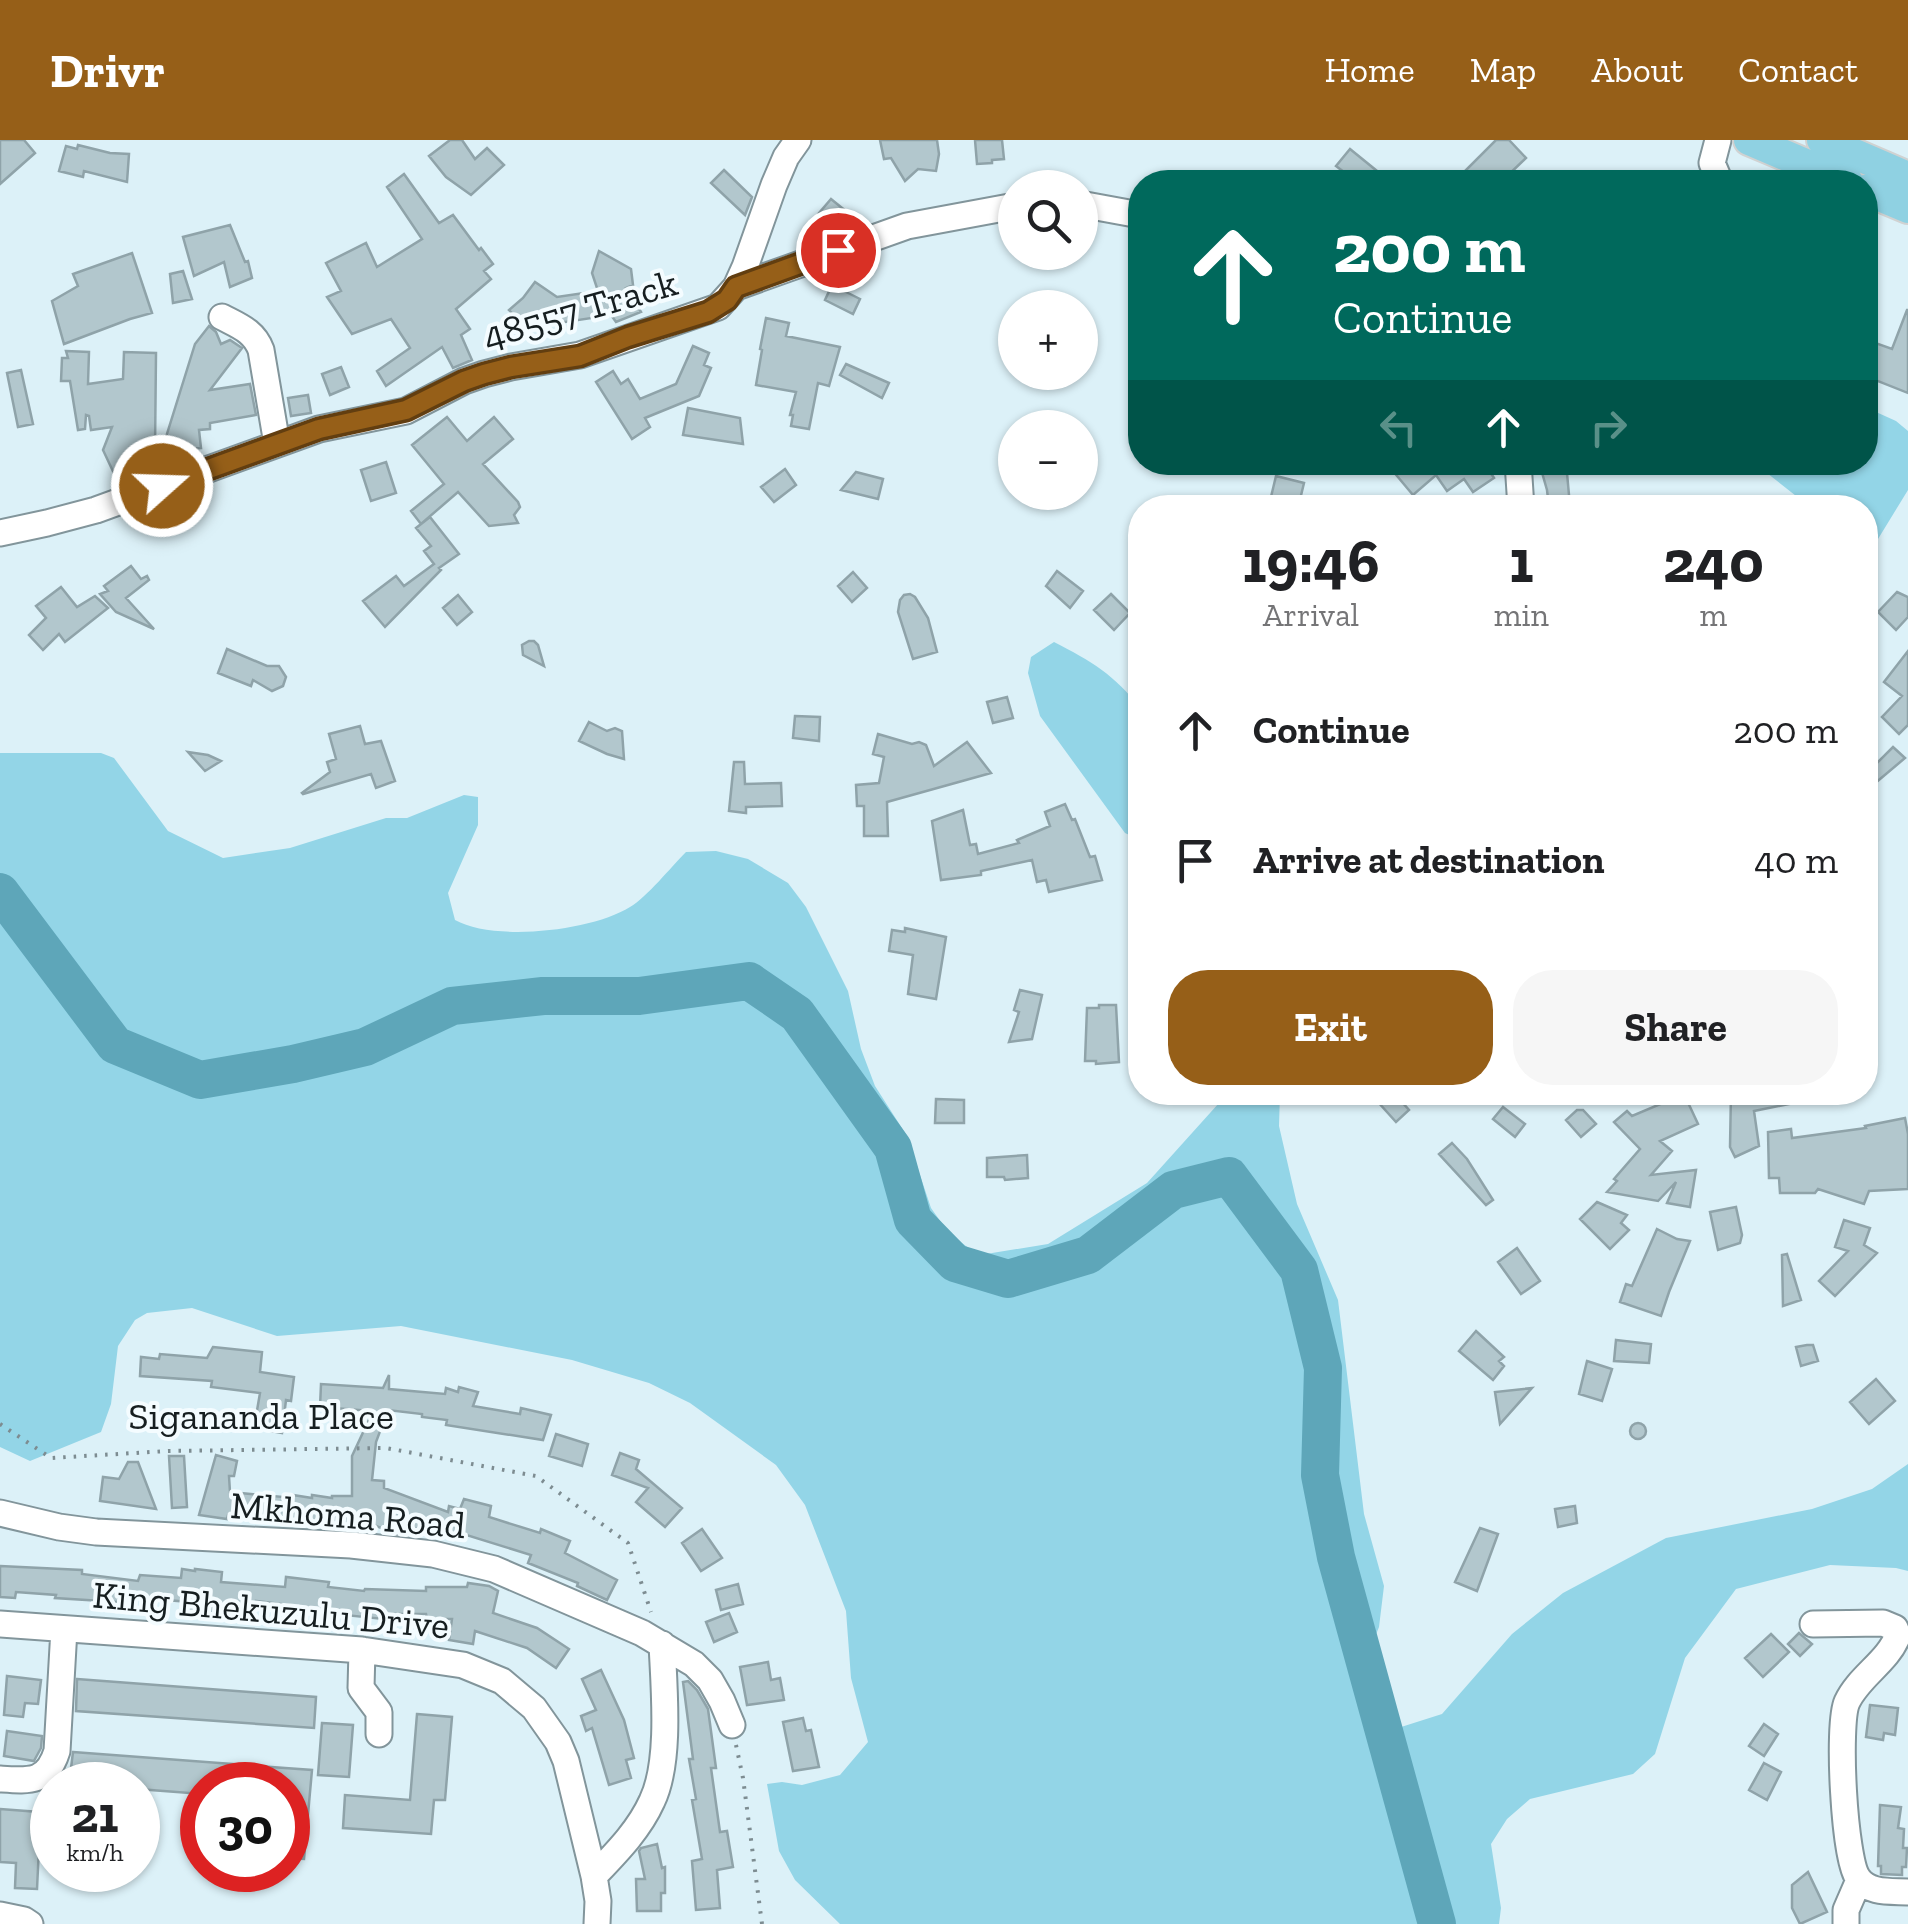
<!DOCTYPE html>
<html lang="en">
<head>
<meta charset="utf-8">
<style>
	:root { --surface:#fff; --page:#f6f6f6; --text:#202124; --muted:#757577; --accent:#965f18 }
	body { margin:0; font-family:"Zilla Slab",serif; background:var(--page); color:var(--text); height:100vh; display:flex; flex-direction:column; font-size:38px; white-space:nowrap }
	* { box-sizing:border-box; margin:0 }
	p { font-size:32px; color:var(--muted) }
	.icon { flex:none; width:55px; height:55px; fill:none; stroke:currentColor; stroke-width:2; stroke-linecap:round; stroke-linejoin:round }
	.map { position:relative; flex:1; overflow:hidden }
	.details { position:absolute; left:1128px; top:355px; width:750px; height:610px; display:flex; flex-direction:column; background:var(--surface); border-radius:40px; box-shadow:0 2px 8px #0004 }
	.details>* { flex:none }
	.guide { position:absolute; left:1128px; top:30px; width:750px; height:305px; border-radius:40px; box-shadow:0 2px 8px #0004; background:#00695c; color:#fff; overflow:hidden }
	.fabs { position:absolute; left:998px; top:30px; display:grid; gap:20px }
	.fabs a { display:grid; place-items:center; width:100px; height:100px; border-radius:50%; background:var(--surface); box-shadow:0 2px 8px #0004; font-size:50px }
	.speed { position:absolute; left:30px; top:1622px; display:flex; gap:20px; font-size:50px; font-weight:700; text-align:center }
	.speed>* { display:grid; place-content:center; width:130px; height:130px; border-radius:50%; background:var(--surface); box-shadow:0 2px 8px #0004; line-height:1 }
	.speed small { font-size:25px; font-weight:400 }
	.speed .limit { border:15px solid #d22; background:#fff; color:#111 }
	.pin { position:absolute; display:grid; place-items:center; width:85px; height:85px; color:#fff; margin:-42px; border:5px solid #fff; border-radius:50%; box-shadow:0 2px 10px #0007 }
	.me { position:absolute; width:110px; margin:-55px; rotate:70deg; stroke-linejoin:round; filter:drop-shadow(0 0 8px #0008) }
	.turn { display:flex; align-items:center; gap:35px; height:210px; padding:0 40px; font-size:45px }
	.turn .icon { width:130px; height:130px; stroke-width:2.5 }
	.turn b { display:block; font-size:70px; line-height:85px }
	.lanes { display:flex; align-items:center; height:95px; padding:0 40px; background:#0003; justify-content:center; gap:50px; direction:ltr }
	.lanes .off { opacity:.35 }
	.eta { display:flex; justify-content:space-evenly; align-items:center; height:170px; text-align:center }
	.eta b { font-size:60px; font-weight:700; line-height:70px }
	.cta { display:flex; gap:20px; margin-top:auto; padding:20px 40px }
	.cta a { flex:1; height:115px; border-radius:40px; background:var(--accent); color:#fff; font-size:40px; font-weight:700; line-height:115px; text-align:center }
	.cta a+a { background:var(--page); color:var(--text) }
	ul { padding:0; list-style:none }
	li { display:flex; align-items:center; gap:30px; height:130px; padding:0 40px }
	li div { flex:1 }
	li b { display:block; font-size:38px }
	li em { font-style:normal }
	header { display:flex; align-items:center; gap:60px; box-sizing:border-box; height:140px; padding:0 50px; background:var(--accent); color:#fff }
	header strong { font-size:48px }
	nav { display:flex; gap:55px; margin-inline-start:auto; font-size:35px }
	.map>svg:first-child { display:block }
	.green { fill:#93d5e7 }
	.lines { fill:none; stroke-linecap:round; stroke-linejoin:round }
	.river { stroke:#5ea6b9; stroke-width:38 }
	.building { fill:#b2c7cd; stroke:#8fa3a9; stroke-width:2.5 }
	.minor-casing { stroke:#82959b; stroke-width:29 }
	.major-casing { stroke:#d0d2d2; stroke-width:34 }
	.path { stroke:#7d8c91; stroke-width:4; stroke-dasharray:2.5 8; stroke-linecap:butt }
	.minor { stroke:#fff; stroke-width:25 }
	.major { stroke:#8fd1e2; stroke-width:30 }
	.route-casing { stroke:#623e10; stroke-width:25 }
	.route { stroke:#965f18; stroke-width:18 }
	.labels { text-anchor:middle; stroke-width:8; stroke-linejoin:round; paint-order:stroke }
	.street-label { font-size:38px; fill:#161e20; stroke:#f4fcff }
</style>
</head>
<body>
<header>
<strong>Drivr</strong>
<nav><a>Home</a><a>Map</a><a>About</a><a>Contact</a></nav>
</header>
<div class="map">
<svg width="1908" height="1784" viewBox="0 0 1908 1784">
	<rect width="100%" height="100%" fill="#dcf1f8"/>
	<!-- green -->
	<path class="green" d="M1865,267L1896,281L1908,291V350L1878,399L1865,409V368L1810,367L1758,326L1761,322H1865Z
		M1054,502C1091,521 1115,535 1140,568V700L1125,693L1040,576L1028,533L1031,517Z
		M0,613H101L114,618L168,691L223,718L290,708L386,678H407L464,655L478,657V685L448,753L455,780C494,802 592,791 630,767C647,757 671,727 686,712L716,711L748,719L788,743L806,767L848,851L861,909L875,946L907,996L931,1068L948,1092L971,1110L986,1114L1048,1104L1147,1043L1228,953H1280L1279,986L1297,1064L1338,1160L1364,1374L1384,1446L1379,1487L1357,1542L1367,1580L1398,1588L1442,1574L1512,1494L1563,1453L1666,1398L1812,1369L1872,1349L1908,1324V1431L1896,1428L1830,1425L1736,1449L1685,1518L1655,1614L1633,1634L1530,1659L1507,1679L1491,1704L1501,1768L1499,1784H840L795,1740L779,1711L767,1644L782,1642L802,1645L840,1635L868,1602L851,1538L846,1471L805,1365L776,1325L690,1263L649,1243L572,1220L401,1186L277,1196L192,1168L147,1173L135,1180L118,1206L111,1264L101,1292L30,1321L0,1307Z"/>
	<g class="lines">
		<!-- river -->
		<path class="river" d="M0,752L115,905L200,940L293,924L365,907L452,866L543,856H639L749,841L797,874L893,1008L913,1080L955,1123L1008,1139L1088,1115L1173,1050L1229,1036L1299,1130L1323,1228L1320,1335L1336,1417L1437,1784"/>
	</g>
	<!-- building -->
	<path class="building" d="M0,0H24L35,13L0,44Z
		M450,0H462L475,19L487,8L504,25L471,55L446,37L429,16Z
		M880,0H937L939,14L936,31L918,29L905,41L891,18L884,19Z
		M975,0H1002L1004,19L992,20V23L977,24Z
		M1496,0H1509L1526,18L1501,42H1454Z
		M78,5L110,13L129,14L127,42L84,31L83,37L59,31L66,6L77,9Z
		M1350,9L1377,31L1367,42H1357L1336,26Z
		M724,30L752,57L745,75L711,43Z
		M404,34L439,83L453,75L479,110L481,108L493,124L484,131L491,139L456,169L470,189L461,195L472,220L453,228L442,207L386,246L377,231L410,208L391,179L352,194L327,157L341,151L326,123L366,103L377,127L422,99L387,47Z
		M831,59L847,72L836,86L819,73Z
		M230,85L245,122L248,121L252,138L230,147L224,122L194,136L183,97Z
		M599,111L631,129L633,145L626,148L641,172L616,182L611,175L539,186L538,184L530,192L509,170L523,158L535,142L557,157L598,151L592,133Z
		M132,113L152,173L130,179L64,204L52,161L78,146L73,134Z
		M183,131L192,159L173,163L170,134Z
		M832,145L860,159L853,174L825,160Z
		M1907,170H1908V253L1865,236V214L1870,201L1892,209Z
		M766,178L789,183L786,196L840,207L829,246L818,243L809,289L791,286L793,275H790L796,252L756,245L762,210L760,209Z
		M209,186L216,192L221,204L230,200L242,208L210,250L250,244L256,275L210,283V289L199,290L201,308L162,310L195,204Z
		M693,206L709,213L704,225L711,228L699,256L645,278L650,287L632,299L596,242L613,231L621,244L628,239L640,259L676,244Z
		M66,211L89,212L88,244L123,239L124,212L156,213L155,310H152L155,320V329L118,342L103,310L112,287L91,290L89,276L86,275L85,289L78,290L70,241H61L62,218H68Z
		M846,224L889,243L882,258L840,235Z
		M341,227L349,247L330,255L322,234Z
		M21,230L33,284L18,287L7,233Z
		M308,255L311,273L291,276L288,258Z
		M688,268L740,278L743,304L683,295Z
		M447,277L467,301L494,277L513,299L483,324L518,362L520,367L514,375L518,383L489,386L458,352L421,384L411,371L444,344L412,305Z
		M386,322L396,353L371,361L361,330Z
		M1419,322H1488L1485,324L1494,338L1473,352L1464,339L1447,351L1436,335L1413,355L1387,324L1411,330Z
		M1539,322H1566L1570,366L1549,367L1547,350Z
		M785,329L796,345L774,362L761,347Z
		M856,332L883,339L878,359L841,350Z
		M1276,336L1304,343L1298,368L1270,361Z
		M430,377L459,414L439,428L441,430L385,487L363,461L396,436L404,446L434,424L424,411L431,406L416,388Z
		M131,426L141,439L147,436L149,440L126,458L154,489L116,472L100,454L108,451L104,446Z
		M1057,431L1083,451L1070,468L1046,446Z
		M853,432L867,448L852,462L838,446Z
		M61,447L77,467L95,456L108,468L65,502L59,494L43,510L29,495L46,478L36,466Z
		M1897,452L1908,457V477L1896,490L1878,472Z
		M910,454L915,457L928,478L937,512L913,519L898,472L900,460L904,455Z
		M1111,454L1130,473L1114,490L1094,470Z
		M458,455L472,472L457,485L443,468Z
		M529,501H534L538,505L544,526L523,515L522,505Z
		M227,509L267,526H279L286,537L283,546L272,551L253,540L251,546L218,533Z
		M1908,511V585L1899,594L1882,577L1902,556L1884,542Z
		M1007,557L1013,578L993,583L987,562Z
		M795,576L820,577L819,601L793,598Z
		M589,582L607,591L615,588L622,591L624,619L607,614L579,601Z
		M360,586L365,604L381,601L395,641L376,648L371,634L303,654L302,653L330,632L327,622L336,619L329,594Z
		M878,594L912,604L919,602L926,605L934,626L967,602L991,633L887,662L888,696H864V666H857L856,645L879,643L884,617L873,614Z
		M1893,607L1905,618L1867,650L1865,648V635Z
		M188,612L208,615L221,621L205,631Z
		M734,622H744L745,644L781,643L782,666L746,667V673L729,671Z
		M1065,664L1072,680L1075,679L1090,717L1095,716L1102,740L1049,752L1046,740L1037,742L1032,720L981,731V735L941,740L932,681L963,670L970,705L976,704L978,714L1019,703L1017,700L1050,686L1045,672Z
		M905,788L946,797L936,859L908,854L913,815L889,811L892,790L905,792Z
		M1020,850L1042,855L1032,899L1009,902L1019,872L1014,870Z
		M1099,865H1116L1119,922L1096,924V921H1085L1087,868H1099Z
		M1369,952H1393L1409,970L1396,982Z
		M1731,952H1808L1809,960L1754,971L1759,1006L1735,1017L1730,1007Z
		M1684,954L1698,984L1660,1001L1672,1011L1651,1035L1696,1030L1690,1067L1667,1063L1676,1042L1658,1061L1607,1052L1617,1041L1614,1039L1640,1009L1614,982L1627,971L1632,976Z
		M936,959L964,960V983H935Z
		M1503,967L1525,984L1515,997L1493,979Z
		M1577,970H1583L1596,984L1581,997L1566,980Z
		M1905,978L1908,994V1049L1869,1051L1864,1064L1818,1049L1815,1053H1780L1779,1038H1769L1768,992L1791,989L1792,998L1866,988L1865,986Z
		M1452,1003L1467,1019L1493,1060L1486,1065L1439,1014Z
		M1027,1015L1028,1038L1005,1040L1004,1037H987V1018Z
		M1597,1062L1627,1075L1621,1083L1629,1090L1610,1109L1580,1079Z
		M1736,1067L1742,1095L1740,1103L1718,1110L1710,1072Z
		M1844,1080L1870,1088L1864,1105L1877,1113L1835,1156L1819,1141L1848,1111L1835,1107Z
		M1657,1089L1677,1099L1690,1101L1669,1152L1661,1176L1620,1162L1626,1144L1632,1146Z
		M1517,1108L1540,1141L1521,1154L1498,1122Z
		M1787,1114L1801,1160L1783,1166L1782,1115Z
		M1476,1191L1504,1217L1499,1221L1504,1226L1493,1240L1459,1211Z
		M1616,1200L1651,1204L1649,1223L1614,1221Z
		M1807,1205H1813L1818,1221L1801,1226L1796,1207Z
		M213,1207L262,1212L260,1232L294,1237L291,1261L286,1260L282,1293L254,1288L260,1253L211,1247L212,1241L140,1236L141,1217L159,1219L160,1214L207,1218Z
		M1587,1221L1612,1229L1602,1261L1579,1254Z
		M389,1235V1249L445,1254L446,1248L458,1252L459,1247L478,1252L473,1266L520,1274L521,1268L551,1275L543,1300L446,1285L447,1280L422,1277V1274L388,1270L376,1302L372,1340L384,1341V1348L448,1372L449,1366L460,1369L464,1359L491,1366L489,1377L540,1393L541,1389L570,1401L565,1413L617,1440L607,1460L577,1446L578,1443L528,1423L531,1415L457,1392L455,1398L413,1388L412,1391L407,1389L405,1395L397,1394L363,1381L362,1390L332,1388L274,1375V1380L228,1375L227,1379L199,1375L216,1315L237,1321L234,1336H229L230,1352L293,1358V1355L312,1358V1355L332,1358V1356H352V1316L373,1271L320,1267L321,1244L383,1248Z
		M1876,1239L1895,1261L1869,1284L1850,1262Z
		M1532,1248L1500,1284L1495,1252Z
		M1630 1291a8 8 0 1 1 16 0a8 8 0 1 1-16 0Z
		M556,1294L588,1304L582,1326L549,1316Z
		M620,1313L639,1320L636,1329L682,1368L665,1387L636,1362L648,1348L612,1335Z
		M169,1316H184L187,1367L172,1368Z
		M128,1322H138L156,1369L100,1361L103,1337L119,1339Z
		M1575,1366L1577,1383L1558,1387L1555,1369Z
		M1480,1388L1498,1394L1477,1451L1455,1442Z
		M702,1389L722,1418L701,1431L682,1403Z
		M0,1426L82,1430V1434L138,1441L140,1435L181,1438L182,1429L195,1431V1429L222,1432L221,1442L285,1447L286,1437L329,1442L328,1447L364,1451L365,1449L426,1451V1447H467L468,1443L489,1446L498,1451L493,1473L537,1488L569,1509L556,1528L527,1508L475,1491L473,1504L449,1500L452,1479H427L426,1474H384L383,1479L336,1474L335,1480L312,1477L313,1468L256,1461V1467L219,1466L218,1474L188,1471L189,1462L119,1456L118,1462L55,1458L56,1455L16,1452L15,1458L0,1457Z
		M738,1444L743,1464L721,1470L716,1450Z
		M729,1473L737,1492L714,1502L706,1482Z
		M1799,1493L1812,1504L1800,1516L1788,1504Z
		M1771,1494L1789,1512L1763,1537L1745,1518Z
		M768,1522L771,1540L780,1538L784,1560L747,1565L740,1527Z
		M601,1530L624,1580L634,1618L626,1620L631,1638L609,1645L592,1588L586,1591L581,1576L596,1570L582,1539Z
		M7,1536L41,1540L38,1564L25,1563L23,1577L4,1575Z
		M77,1539L316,1557L314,1588L76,1571Z
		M688,1541L697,1550L708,1569L716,1628H711L720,1692L727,1691L733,1727L717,1730L720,1768L696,1770L692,1721L702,1719L692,1660L696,1659L689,1619H693L683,1542Z
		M1870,1565L1898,1568L1895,1595L1884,1593L1883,1600L1866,1597Z
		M417,1574L452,1577L445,1660H434L431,1694L343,1688L345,1655L410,1660Z
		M803,1578L806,1591L811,1590L819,1627L793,1631L783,1582Z
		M322,1583L353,1585L349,1637L318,1635Z
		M1764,1584L1778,1594L1764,1616L1749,1606Z
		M7,1591L42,1596L41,1608L35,1619L34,1621L4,1616Z
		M73,1612L312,1630L304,1719L288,1718V1645H202V1654L138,1649V1645L69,1644Z
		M1764,1623L1781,1632L1767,1660L1749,1650Z
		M1880,1665L1901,1667L1898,1688L1904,1689L1903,1708H1907L1906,1727H1902V1735L1881,1734V1726H1878Z
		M0,1669L39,1672V1680L52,1682L50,1708L39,1707L37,1749L15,1748L16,1723L0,1722Z
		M657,1704L662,1728L665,1727V1753H661V1771H637L636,1739H645L639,1711L641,1708Z
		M1808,1732L1827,1772L1800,1784L1792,1768V1745Z"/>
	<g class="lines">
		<defs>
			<path id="minor" d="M1718,0L1712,23L1720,42
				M1080,64L1140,75
				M736,147L907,86L1015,66
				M222,177C239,186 254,191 261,210L277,304
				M1518,322L1521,368
				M0,393L47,383L96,370L319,289L406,271L464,241L484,234L511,227L580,215L718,167L736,147L745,127L774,45L786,17L798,0
				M0,1373L59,1387L96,1392L351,1405L433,1414L494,1429L642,1493L694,1524L710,1540L722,1561L732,1585
				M0,1484L362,1510L463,1525L502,1541L534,1568L558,1602L566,1621L594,1736L598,1761L597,1784
				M1813,1484L1883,1483L1895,1488L1898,1495C1888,1522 1859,1536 1847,1562C1837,1584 1844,1719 1858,1738C1869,1754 1891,1751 1908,1752
				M362,1510L361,1548L379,1572V1594
				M0,1639C30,1641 47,1643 57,1611L64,1489
				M594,1736C616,1713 639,1690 652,1661C671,1622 664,1548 662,1504
				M0,1775L24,1780L30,1784
				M1846,1784V1770L1859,1740"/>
			<path id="major" d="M1749,0L1848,42
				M1822,0L1908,37
				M1865,50L1908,68"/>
		</defs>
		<!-- minor casing -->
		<use href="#minor" class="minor-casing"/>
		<!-- major casing -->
		<use href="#major" class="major-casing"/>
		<!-- path -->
		<path class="path" d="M0,1284L51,1318L168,1311L386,1308L536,1336L628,1403L651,1472
			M736,1605L743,1638L762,1784"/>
		<!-- minor -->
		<use href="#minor" class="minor"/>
		<!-- major -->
		<use href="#major" class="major"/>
	</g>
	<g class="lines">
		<defs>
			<path id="route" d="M162,346L319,289L406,270L464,241L484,234L511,227L580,216L628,197L708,172L727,160L736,147L838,110"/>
		</defs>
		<!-- route casing -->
		<use href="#route" class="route-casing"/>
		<!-- route -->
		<use href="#route" class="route"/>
	</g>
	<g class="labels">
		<!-- street labels -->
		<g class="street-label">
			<text transform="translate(580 169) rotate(-16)" y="13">48557 Track</text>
			<text x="261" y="1289">Sigananda Place</text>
			<text transform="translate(348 1375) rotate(5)" y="13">Mkhoma Road</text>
			<text transform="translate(271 1470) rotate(5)" y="13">King Bhekuzulu Drive</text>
		</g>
	</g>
</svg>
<div class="fabs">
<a><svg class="icon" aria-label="search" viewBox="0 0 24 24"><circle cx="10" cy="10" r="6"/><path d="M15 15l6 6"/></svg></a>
<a>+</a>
<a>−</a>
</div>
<div class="speed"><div>21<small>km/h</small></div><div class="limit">30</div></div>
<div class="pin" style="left:838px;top:110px;background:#d93025"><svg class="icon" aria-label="arrive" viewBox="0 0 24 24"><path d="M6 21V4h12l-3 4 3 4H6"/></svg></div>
<svg class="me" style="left:162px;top:346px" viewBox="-20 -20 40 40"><circle r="17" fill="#965f18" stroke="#fff" stroke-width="3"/><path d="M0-11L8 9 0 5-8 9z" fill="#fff"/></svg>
<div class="guide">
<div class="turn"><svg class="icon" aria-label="ahead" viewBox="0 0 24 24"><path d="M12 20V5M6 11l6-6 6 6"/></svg><div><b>200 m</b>Continue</div></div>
<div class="lanes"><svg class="icon off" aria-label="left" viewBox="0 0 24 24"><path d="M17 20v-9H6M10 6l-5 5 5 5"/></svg><svg class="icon" aria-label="ahead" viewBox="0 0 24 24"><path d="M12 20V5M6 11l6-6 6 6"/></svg><svg class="icon off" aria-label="right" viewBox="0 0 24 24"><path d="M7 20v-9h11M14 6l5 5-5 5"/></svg></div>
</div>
<section class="details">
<div class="eta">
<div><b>19:46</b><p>Arrival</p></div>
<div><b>1</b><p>min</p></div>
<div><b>240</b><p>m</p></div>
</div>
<ul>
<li><svg class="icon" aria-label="ahead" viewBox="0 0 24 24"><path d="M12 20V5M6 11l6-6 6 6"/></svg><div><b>Continue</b></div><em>200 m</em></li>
<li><svg class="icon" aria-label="arrive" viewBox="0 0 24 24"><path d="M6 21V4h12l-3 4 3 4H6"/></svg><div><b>Arrive at destination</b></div><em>40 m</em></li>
</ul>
<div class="cta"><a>Exit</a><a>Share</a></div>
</section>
</div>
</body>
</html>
